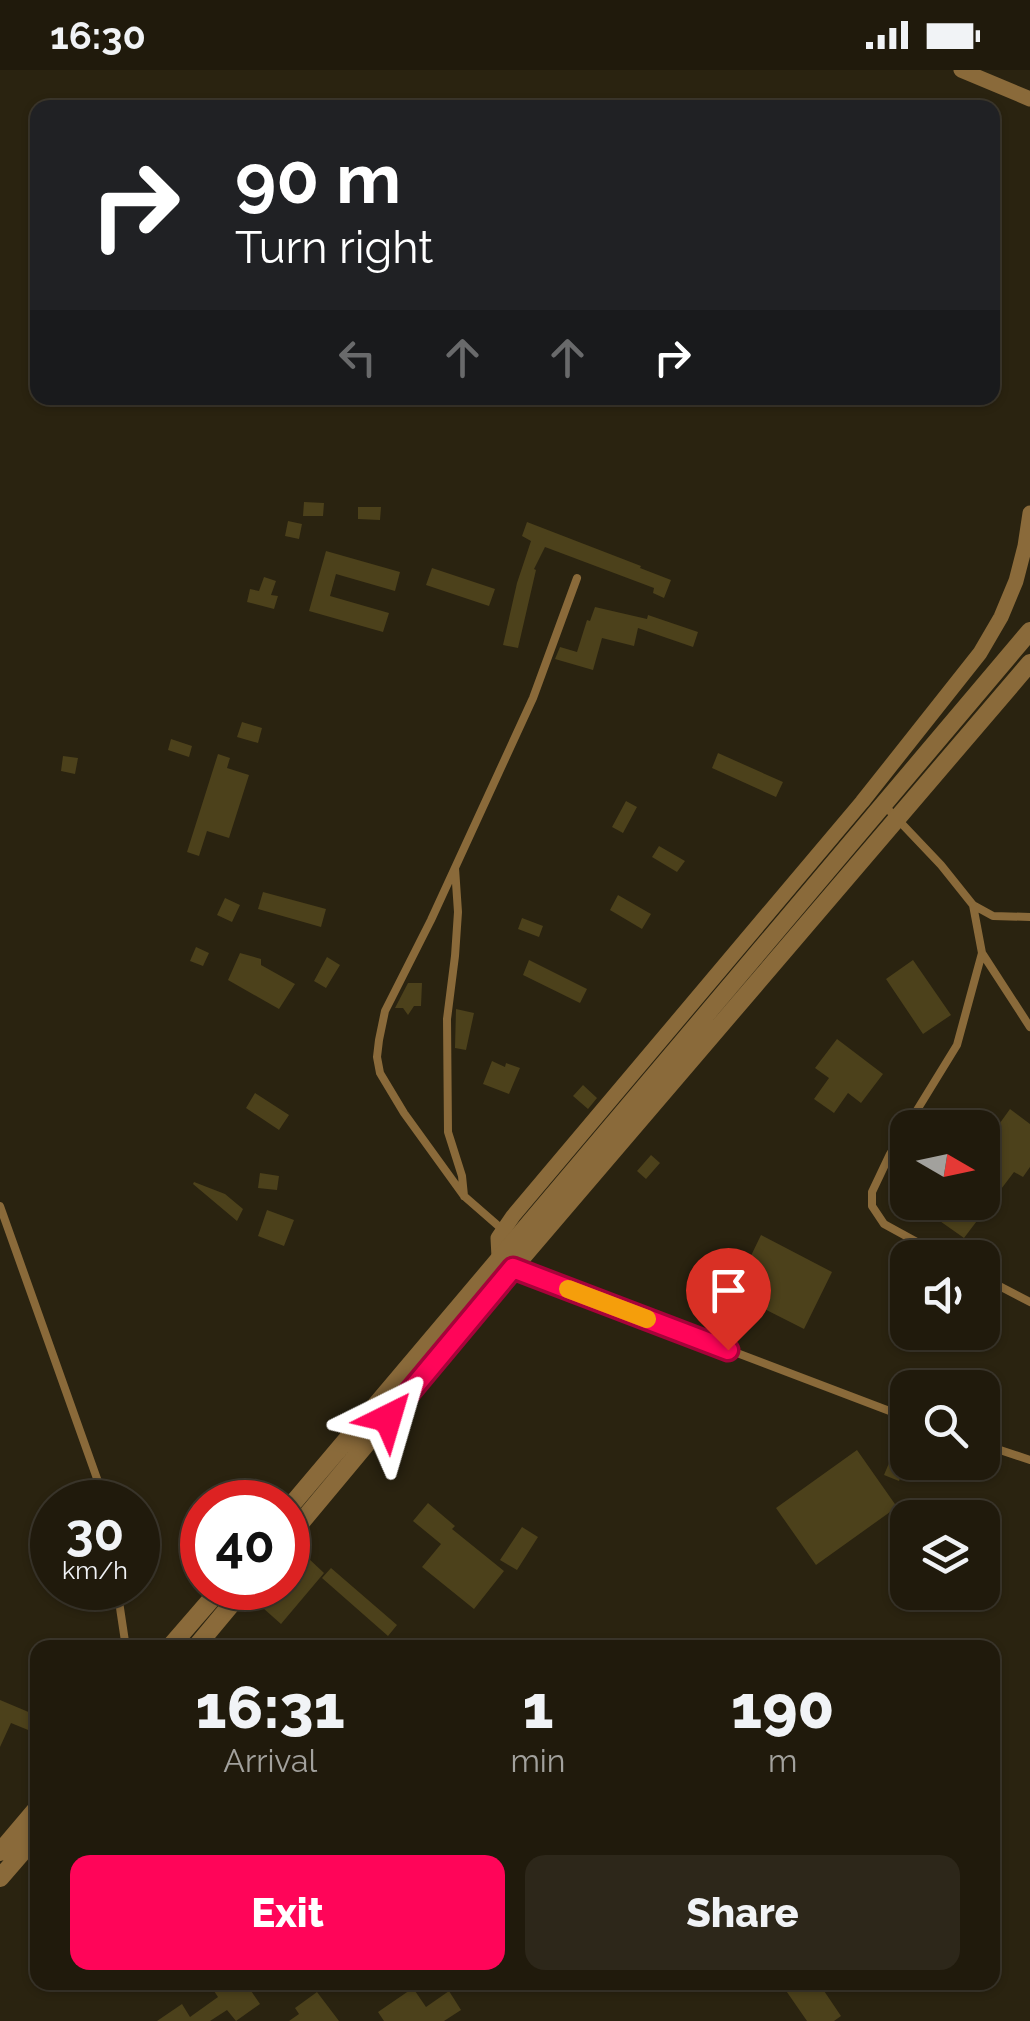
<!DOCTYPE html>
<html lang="en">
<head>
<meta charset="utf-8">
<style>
	:root { --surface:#201a0c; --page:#2d271a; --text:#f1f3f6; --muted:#a2a19d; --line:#3d382d; --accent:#ff0559 }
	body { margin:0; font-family:Raleway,sans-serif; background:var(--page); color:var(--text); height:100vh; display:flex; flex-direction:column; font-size:38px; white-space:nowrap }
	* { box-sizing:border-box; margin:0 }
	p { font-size:32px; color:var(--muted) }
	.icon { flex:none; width:55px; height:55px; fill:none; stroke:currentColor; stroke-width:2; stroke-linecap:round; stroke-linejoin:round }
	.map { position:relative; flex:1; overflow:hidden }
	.sheet { position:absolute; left:30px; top:1570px; width:970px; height:350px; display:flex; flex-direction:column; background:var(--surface); border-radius:20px; box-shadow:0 2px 8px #0004,0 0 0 2px var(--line) }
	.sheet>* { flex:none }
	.guide { position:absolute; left:30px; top:30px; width:970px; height:305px; border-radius:20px; box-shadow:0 2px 8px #0004,0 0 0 2px var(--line); background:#202124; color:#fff; overflow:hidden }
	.needle { width:65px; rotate:99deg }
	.controls { position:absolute; left:890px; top:1040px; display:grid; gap:20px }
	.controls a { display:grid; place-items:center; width:110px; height:110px; border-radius:20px; background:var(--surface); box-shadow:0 2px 8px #0004,0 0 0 2px var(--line); font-size:50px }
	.speed { position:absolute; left:30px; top:1410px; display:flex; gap:20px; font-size:50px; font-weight:700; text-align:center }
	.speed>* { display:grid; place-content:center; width:130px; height:130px; border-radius:50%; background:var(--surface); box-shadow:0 2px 8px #0004,0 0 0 2px var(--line); line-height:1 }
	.speed small { font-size:25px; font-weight:400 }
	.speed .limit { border:15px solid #d22; background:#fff; color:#111 }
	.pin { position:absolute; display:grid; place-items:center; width:85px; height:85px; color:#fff; margin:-102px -42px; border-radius:50% 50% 50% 0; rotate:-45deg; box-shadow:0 0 10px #0007 }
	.pin .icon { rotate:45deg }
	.me { position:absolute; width:110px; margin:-55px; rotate:40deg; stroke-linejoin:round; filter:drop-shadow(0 0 8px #0008) }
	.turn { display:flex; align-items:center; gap:35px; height:210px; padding:0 40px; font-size:45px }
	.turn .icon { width:130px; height:130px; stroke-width:2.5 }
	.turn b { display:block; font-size:70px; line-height:85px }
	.lanes { display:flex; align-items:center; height:95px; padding:0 40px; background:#0003; justify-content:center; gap:50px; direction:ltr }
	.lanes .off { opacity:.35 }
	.eta { display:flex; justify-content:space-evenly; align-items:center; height:170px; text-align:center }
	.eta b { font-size:60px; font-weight:800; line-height:70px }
	.button { display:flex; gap:20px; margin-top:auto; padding:20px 40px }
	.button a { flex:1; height:115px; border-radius:20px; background:var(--accent); color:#fff; font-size:40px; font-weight:800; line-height:115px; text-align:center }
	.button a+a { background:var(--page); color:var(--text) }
	.status { display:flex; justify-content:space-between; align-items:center; height:70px; padding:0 50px; background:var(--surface); direction:ltr }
	.status svg { height:28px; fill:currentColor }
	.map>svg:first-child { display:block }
	.building { fill:#4c411b }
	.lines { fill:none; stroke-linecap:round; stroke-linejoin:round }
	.service { stroke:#8a6a3a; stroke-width:8 }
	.minor { stroke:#8a6a3a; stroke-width:15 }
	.tertiary { stroke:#8a6a3a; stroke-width:18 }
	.route-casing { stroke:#a6033a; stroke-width:25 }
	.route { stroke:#ff0559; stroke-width:18 }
	.slow { stroke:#f59e0b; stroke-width:18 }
</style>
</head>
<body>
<div class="status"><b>16:30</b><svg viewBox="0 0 49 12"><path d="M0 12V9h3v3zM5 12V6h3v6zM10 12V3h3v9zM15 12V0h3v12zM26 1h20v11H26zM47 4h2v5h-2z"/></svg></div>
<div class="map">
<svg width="1030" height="1951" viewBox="0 0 1030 1951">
	<rect width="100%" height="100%" fill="#2a2310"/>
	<!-- building -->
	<path class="building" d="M304,432L324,433L323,446H303Z
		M358,437H381L380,450L358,449Z
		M288,451L302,454L299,469L285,466Z
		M527,452L641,496L640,498L671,510L664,528L653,523L654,518L545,477L534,499L536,500L518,578L503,575L517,513L531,471L522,466Z
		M326,481L400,502L395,521L336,504L330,526L389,543L383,562L309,541Z
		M432,498L495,519L489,536L426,515Z
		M264,507L276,511L271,525L278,526L274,539L247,532L250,519L259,521Z
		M595,537L647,549L648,545L698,562L693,577L638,558L634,576L602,568L593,600L555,589L560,577L577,582L587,550L590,551Z
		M242,652L262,658L258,673L237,667Z
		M171,669L192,676L189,687L168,680Z
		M718,683L783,712L776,727L712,698Z
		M218,684L230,688L227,698L249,705L229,768L207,761L199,786L187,782Z
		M63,686L78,688L75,704L61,701Z
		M626,731L637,737L623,763L612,757Z
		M659,776L685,791L677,802L652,787Z
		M263,822L326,839L321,857L258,839Z
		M618,825L651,844L642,859L610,840Z
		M225,828L240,835L232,852L217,845Z
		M522,848L543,856L539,867L518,859Z
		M196,877L209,883L203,896L190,891Z
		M240,883L261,889V895L295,914L279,939L228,910Z
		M327,887L340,895L326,918L314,911Z
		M529,890L587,919L580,933L523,905Z
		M913,890L951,945L923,964L886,909Z
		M408,913H422L421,936H414L408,945L403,938H395Z
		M456,939L474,943L466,980L455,978Z
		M837,969L883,1004L861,1033L848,1023L834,1043L814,1029L829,1008L815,998Z
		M492,991L505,997L506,993L520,998L509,1024L483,1014Z
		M583,1015L597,1028L588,1039L573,1026Z
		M255,1023L289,1045L279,1060L246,1038Z
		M1010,1039L1030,1054V1097L1023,1107L1014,1102L964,1168L937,1149L949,1132H982V1078Z
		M651,1085L660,1093L646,1109L637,1101Z
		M260,1103L279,1106L277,1120L258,1118Z
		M194,1112L225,1124L243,1139L237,1151L193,1114Z
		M267,1140L294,1150L284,1176L258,1166Z
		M761,1165L832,1202L804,1259L733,1223Z
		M857,1380L897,1437L816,1495L776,1438Z
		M889,1393L904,1399L899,1411L884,1405Z
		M428,1433L455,1456L452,1459L504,1501L474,1539L422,1497L441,1474L413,1451Z
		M522,1457L538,1467L517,1500L500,1490Z
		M307,1487L324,1503L281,1554L263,1538L281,1518H288V1510Z
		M331,1498L397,1555L388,1566L322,1508Z
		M0,1630L38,1646V1664L11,1653L0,1677Z
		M208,1912H245L260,1934L236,1951L227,1940L210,1951H157L182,1934L190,1947L218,1927Z
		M780,1912H818L841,1946L834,1951H807Z
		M413,1918L426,1937L449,1921L461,1940L444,1951H384L378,1942Z
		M317,1922L339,1951H289L299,1944L295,1938Z"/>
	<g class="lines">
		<!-- service -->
		<path class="service" d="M884,735L941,795L973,835L993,846L1030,847
			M455,798L458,842L455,886L447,949L448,1062L462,1106L464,1126
			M973,835L982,883L1030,957
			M0,1136L100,1417L102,1432
			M503,1160L464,1126L404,1043L380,1003L377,987L379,970L385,941L431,850L533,628L577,508
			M946,1188L884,1154L872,1136V1122L890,1084L957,975L982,883
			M513,1198L908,1348
			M982,1207L1030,1232
			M982,1374L1030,1390
			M117,1518L126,1578"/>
		<!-- minor -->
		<path class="minor" d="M961,0L1030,29
			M506,1193L499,1187L498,1168L513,1146L862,732L980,583L1001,547L1016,511L1025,476L1030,443"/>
		<!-- tertiary -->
		<path class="tertiary" d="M288,1439L1030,561
			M288,1468L513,1198L1030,593
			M169,1578L221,1518
			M195,1578L245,1518
			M0,1782L38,1737
			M0,1808L38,1764"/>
	</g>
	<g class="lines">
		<defs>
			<path id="route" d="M388,1348L513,1198L728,1280"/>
		</defs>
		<!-- route casing -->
		<use href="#route" class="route-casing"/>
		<!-- route -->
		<use href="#route" class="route"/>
		<!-- slow -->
		<path class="slow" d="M568,1219L647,1249"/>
	</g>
</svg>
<div class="controls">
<a><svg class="needle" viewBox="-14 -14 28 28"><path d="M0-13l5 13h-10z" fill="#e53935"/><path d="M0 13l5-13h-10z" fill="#a2a19d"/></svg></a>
<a><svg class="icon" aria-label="sound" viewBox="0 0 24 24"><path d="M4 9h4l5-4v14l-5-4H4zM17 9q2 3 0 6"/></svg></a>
<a><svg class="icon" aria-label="search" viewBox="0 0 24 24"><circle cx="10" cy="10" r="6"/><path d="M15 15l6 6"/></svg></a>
<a><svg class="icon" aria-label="layers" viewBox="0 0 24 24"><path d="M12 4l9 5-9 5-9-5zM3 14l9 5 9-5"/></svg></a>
</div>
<div class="speed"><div>30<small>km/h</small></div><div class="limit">40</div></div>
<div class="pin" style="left:728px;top:1280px;background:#d93025"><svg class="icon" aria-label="arrive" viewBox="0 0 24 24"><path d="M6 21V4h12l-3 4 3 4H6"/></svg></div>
<svg class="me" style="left:388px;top:1348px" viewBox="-20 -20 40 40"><path d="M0-17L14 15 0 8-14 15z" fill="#ff0559" stroke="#fff" stroke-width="4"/></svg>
<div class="guide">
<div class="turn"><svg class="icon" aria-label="right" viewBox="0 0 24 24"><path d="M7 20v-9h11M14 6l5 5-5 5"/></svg><div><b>90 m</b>Turn right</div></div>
<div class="lanes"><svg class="icon off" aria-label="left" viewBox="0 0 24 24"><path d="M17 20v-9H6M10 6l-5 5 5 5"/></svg><svg class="icon off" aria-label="ahead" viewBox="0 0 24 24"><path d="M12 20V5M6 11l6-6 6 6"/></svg><svg class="icon off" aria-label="ahead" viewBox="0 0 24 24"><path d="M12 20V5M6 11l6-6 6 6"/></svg><svg class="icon" aria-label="right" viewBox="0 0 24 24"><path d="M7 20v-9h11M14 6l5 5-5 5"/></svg></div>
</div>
<section class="sheet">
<div class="eta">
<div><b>16:31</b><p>Arrival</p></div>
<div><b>1</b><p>min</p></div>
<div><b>190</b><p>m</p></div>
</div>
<div class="button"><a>Exit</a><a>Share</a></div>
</section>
</div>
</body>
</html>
